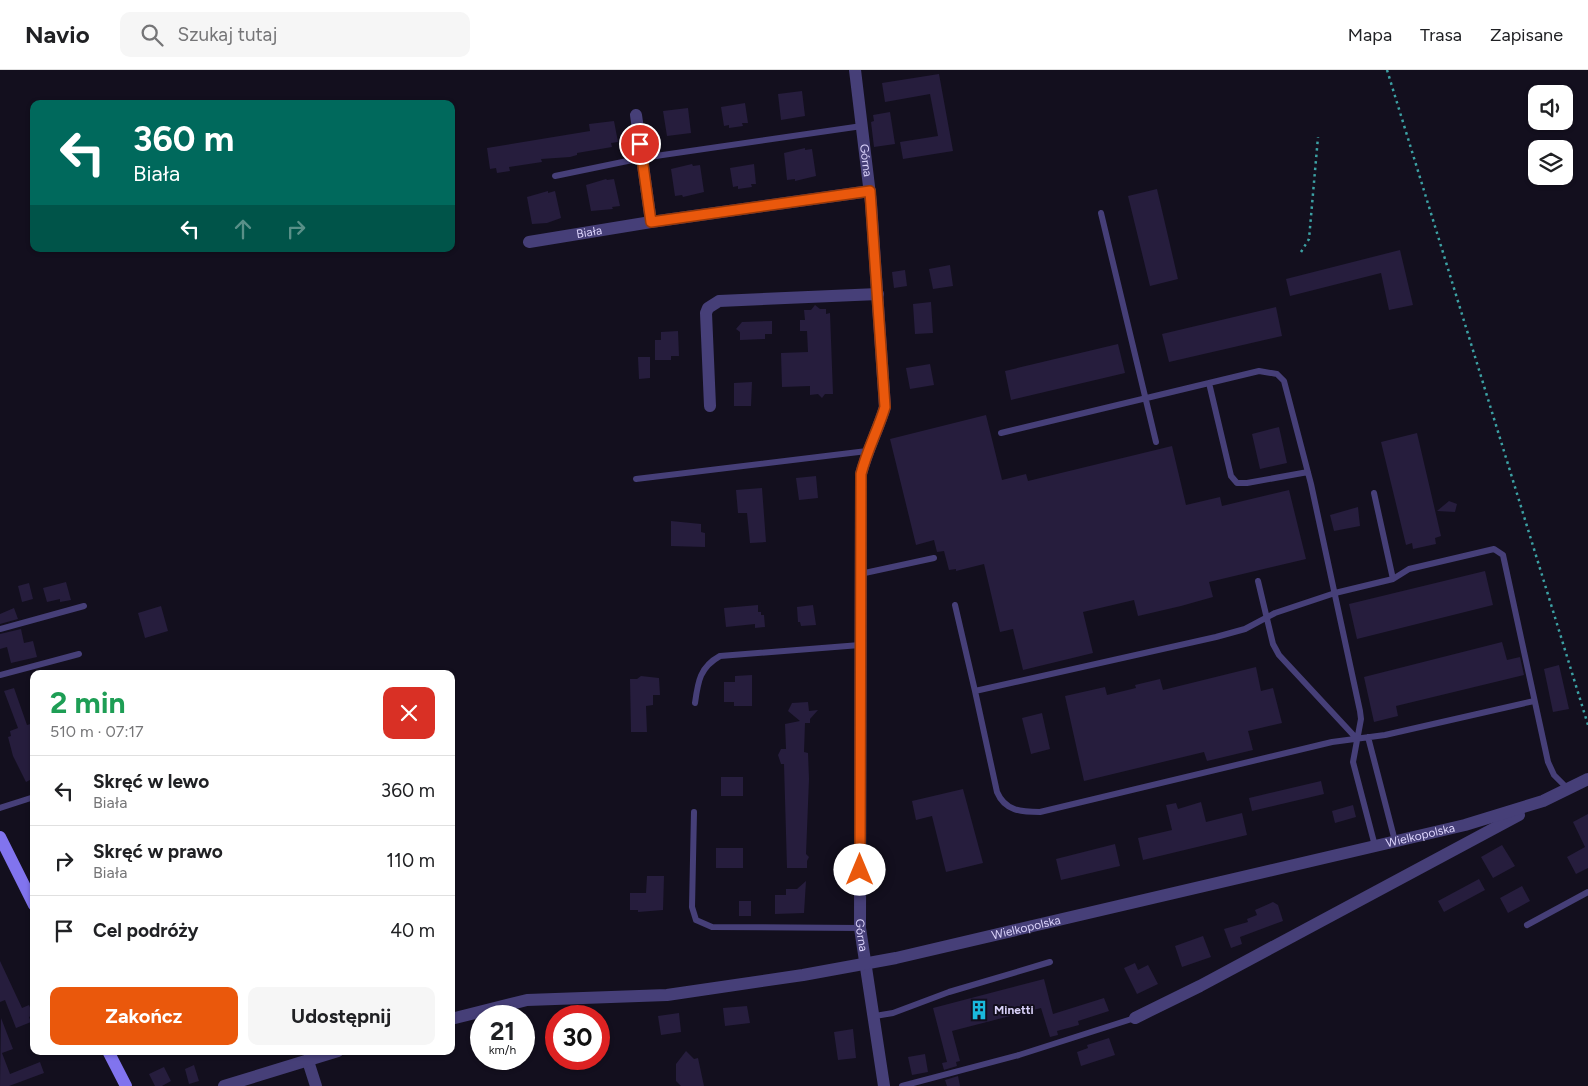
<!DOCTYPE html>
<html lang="pl">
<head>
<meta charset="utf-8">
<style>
	:root { --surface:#fff; --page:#f6f6f6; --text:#202124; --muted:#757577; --line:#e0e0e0; --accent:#ea580c }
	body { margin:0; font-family:Figtree,sans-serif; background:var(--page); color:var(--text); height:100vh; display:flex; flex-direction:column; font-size:19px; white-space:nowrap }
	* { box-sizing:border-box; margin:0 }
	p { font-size:16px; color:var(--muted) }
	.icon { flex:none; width:28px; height:28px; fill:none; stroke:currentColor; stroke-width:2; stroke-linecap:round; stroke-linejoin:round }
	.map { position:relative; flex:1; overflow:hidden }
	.details { position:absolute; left:30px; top:600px; width:425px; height:385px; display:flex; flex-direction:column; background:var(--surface); border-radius:10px; box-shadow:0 1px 4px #0004 }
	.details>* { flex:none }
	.hud { position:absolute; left:30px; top:30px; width:425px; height:152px; border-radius:10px; box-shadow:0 1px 4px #0004; background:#00695c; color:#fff; overflow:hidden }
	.fabs { position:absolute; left:1528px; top:15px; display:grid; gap:10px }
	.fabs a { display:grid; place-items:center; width:45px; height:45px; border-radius:10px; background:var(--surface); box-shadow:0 1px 4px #0004; font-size:25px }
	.speed { position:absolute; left:470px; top:935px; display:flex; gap:10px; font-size:25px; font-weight:700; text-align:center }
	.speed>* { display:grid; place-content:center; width:65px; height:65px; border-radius:50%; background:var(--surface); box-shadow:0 1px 4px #0004; line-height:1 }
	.speed small { font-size:12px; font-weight:400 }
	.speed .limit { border:8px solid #d22; background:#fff; color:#111 }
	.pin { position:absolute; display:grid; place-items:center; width:42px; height:42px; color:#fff; margin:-21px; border:2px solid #fff; border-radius:50%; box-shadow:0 1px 5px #0007 }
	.me { position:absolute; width:55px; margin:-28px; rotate:0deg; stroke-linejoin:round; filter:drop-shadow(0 0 4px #0008) }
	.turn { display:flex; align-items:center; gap:18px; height:105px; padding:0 20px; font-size:22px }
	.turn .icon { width:65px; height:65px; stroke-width:2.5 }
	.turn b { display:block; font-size:35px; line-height:42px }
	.lanes { display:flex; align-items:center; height:48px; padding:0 20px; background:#0003; justify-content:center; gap:25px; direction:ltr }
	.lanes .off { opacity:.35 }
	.round { display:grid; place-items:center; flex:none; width:52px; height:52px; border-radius:10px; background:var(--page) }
	.head { display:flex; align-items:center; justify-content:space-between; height:85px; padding:0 20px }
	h1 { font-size:30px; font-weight:700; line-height:38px; color:#1e9e55 }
	.action { display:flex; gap:10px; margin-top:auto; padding:10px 20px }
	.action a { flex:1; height:58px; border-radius:10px; background:var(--accent); color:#fff; font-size:20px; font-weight:700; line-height:58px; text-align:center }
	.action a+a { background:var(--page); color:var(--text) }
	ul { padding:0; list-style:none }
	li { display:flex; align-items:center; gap:15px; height:70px; padding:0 20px; border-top:1px solid var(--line) }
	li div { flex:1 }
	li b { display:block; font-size:19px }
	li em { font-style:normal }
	header { display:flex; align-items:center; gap:30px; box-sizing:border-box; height:70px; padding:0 25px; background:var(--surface); border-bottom:1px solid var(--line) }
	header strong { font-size:24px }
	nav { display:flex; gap:28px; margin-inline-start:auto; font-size:18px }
	.search { width:350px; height:45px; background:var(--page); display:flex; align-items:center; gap:12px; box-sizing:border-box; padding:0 18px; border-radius:10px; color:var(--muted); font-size:19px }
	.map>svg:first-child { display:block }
	.building { fill:#261d3d }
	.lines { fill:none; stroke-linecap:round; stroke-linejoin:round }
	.path { stroke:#3ca1a4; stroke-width:2.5; stroke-dasharray:2.5 4; stroke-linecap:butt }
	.lane { stroke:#463f78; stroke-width:6 }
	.street { stroke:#463f78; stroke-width:12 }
	.secondary { stroke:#8174ee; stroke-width:12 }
	.route-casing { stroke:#983908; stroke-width:12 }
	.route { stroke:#ea580c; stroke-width:9 }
	.labels { text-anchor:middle; stroke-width:4; stroke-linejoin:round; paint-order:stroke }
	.street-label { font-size:12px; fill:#dad2fa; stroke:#130f1e }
	.poi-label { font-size:12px; font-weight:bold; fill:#dad2fa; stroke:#130f1e; text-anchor:start }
</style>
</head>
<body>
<header>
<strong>Navio</strong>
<div class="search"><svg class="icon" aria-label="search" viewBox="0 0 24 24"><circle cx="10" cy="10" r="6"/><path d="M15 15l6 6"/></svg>Szukaj tutaj</div>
<nav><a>Mapa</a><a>Trasa</a><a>Zapisane</a></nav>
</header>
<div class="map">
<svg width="1588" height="1016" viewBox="0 0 1588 1016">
	<rect width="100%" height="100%" fill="#130f1e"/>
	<!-- building -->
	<path class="building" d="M939,4L953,81L903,89L900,72L938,66L930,24L885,32L882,13Z
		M802,21L805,46L781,50L778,24Z
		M745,33L748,53H742L743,56L729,58V55L724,56L721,37Z
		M688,38L691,63L667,66L663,41Z
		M890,42L895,74L874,77L871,52L874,51L873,45Z
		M614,51L618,72L611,73L612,77L577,83V85L570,87L541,89L542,92L509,97L510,101L497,103L496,98L490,99L487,78L590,61L589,54Z
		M805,78V80L812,79L816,106L795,111V109L787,110L784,83Z
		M692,94L693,96L700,95L704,122L683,127L682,125L675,126L671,99Z
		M754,94L756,114H751L752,117L738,119V116L733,117L730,98Z
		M606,109L607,110L614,109L620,136L612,137L613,139L591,141L586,115Z
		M1157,119L1178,209L1150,216L1128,126Z
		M548,121V123L555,121L561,148L547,153L532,154L527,127Z
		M1400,180L1413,235L1389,240L1381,203L1290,226L1286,209Z
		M950,195L953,216L933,219L929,199Z
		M905,200L907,216L894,218L892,202Z
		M931,232L933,263L915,264L913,234Z
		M815,235L820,239H826V244L830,243L833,324H825L822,328L818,324L810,325V316L782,317L781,283L808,282L807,261H800V250H805L804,240H811Z
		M1276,237L1282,266L1169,292L1162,264Z
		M772,251V264H765V269L740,270V262L736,259L742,252Z
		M678,261L679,286H671V290H655V270H661V262Z
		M1118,274L1125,303L1011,330L1005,301Z
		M638,287H650V308L639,309Z
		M930,294L934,315L910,319L906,298Z
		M752,312L751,336H734V313Z
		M986,345L1002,410L1026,404L1028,411L1172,376L1186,435L1220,427L1222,436L1289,420L1306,489L1209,512L1213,527L1181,536L1138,546L1134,530L1083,542L1093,583L1023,600L1013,559L1000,562L984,494L956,501V499L949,500L944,481L937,482L934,470L916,475L890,369Z
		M1279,357L1287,393L1260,399L1252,364Z
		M1417,363L1441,466L1435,468L1436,474L1413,479L1412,473L1406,475L1381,372Z
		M816,406L818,428L799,430L796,408Z
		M762,418L766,472L750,473L747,443H738L736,420Z
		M1449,431L1457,434L1455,442L1437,441Z
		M1358,437L1360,456L1334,461L1330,445Z
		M671,451L701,454V462L705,463V477L671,476Z
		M1485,501L1493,535L1357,569L1349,534Z
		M66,512L71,530L60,532V529L47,532L43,518Z
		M29,513L33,529L22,532L18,516Z
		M758,535V542H761V545H764L765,557L755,558V554L726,557L724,538Z
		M813,535L816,555L801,556L800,552H798L797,537Z
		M161,536L168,561L145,568L138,543Z
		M14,538L18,549L0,554V544Z
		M21,559L24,573L33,571L37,587L11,593L7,577L0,579V564Z
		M1502,572L1507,590L1520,587L1524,605L1396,636L1398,646L1374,652L1364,607Z
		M1559,595L1569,639L1553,642L1544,599Z
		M1256,597L1261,621L1273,618L1282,653L1248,661L1253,680L1207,691L1204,682L1084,711L1065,626L1105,617L1107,625L1136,618L1135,615L1160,609L1163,620Z
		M752,605V636H734V632H724V612H735V606Z
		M641,606L659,608L660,625H653V635L646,636L647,662H631L630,609H637Z
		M14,618L27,655L34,653V708L26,712L13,686L8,667L11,666L10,661L18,658L4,621Z
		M808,632L809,641L818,640L810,649V653H805L804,682L808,683L809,709L806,784L809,787L807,791V798H787L784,694H781L778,685L781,679H786L785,654L800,651L788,641L792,633Z
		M1042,643L1050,679L1031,684L1022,648Z
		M721,707H743V726H721Z
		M1321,711L1324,724L1252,741L1249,728Z
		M963,719L983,793L946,802L932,746L916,750L912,731Z
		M1201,732L1206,752L1242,743L1247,765L1143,790L1138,768L1172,760L1166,735L1176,733L1178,739Z
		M1353,735L1356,747L1335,753L1332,741Z
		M1588,744V798L1576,804L1567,787L1585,777L1573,752Z
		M1115,774L1120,796L1061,810L1056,789Z
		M1502,775L1515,796L1493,808L1481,787Z
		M716,778H743V798H716Z
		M647,806H664L663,840L638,842V840H630V823H646Z
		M1479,809L1485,820L1444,842L1438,831Z
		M806,811L804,843L775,844V825H786V819H797Z
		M1522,816L1530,831L1508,843L1500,828Z
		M739,831H751V846H739Z
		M1273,832L1278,835L1283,851L1240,867L1242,874L1231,878L1224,859L1248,852L1247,849L1257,845L1255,840Z
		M1203,866L1211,887L1182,897L1175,876Z
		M0,891L22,938L29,935L33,945L29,947L31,952L16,958L5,930L0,932Z
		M1135,893L1138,900L1148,895L1158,914L1137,924L1124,898Z
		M1044,909L1053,944L1104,928L1109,941L1078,951L1079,955L1057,961L1058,965L1050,967L1041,938L952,961L960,991L956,992L957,996L944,1000L942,993L947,992L933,938Z
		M747,936L750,953L725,956L723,938Z
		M679,943L681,962L661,965L658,946Z
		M1,948L13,979L2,983L10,1004L40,992L44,1003L9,1016H0Z
		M853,959L856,988L838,990L834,962Z
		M1109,968L1115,985L1081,996L1077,982L1088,978L1087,975Z
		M686,981L694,989L698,988L704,1016H681L676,1011V994Z
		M925,984L928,1002L912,1005L908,987Z
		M194,995L199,1011L189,1014L185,999Z
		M164,997L171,1011L162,1016H155L149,1004Z
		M958,1006L960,1016H947L945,1010Z"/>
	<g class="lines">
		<!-- path -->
		<path class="path" d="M1387,0L1588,655
			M1301,182L1309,169L1318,67"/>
		<!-- lane -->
		<path class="lane" d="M555,106L642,88L862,56
			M1101,143L1156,372
			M1209,313L1231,406L1237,413H1247L1308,402
			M1001,363L1259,301L1277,304L1284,311L1311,414L1360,641L1361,649L1353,692L1375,776
			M636,409L867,381
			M1374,423L1393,509
			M860,504L934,488
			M1258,511L1273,574L1279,585L1357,669
			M955,535L975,621
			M0,559L84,536
			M0,605L79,584
			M1534,631L1385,665L1332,672L1040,742C1021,742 1005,741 997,722L975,621L1216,567L1245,559L1275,543L1335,523L1393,509L1409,499L1494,479L1503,485L1548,692L1554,705L1568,719
			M695,633C698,611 700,597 720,586L860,575
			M1368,667L1395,771
			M0,738L34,727
			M694,742L692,837L696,850L712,857L860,858
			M1527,855L1588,822
			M875,946L893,943L949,922L1050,892
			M902,1016L1019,985L1135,948"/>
		<!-- street -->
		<g class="street">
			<path id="s1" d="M855,0L871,133L885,337C878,360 867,381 861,404L860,858L884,1016"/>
			<path d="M636,45L651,152"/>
			<path id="s2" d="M529,172L651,152L870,121"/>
			<path d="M710,336L706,243L708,238L719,231L878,224"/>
			<path d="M1135,948L1200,916L1519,745"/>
			<path id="s3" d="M451,949L527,930L667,925L803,905L896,888L1465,755L1543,731L1588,709"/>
			<path d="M308,991L316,1016"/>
			<path d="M224,1016L338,981"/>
		</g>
		<!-- secondary -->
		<path class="secondary" d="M0,767L34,835
			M108,981L126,1016"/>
	</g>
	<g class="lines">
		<defs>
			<path id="route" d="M640,74L651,152L870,121L885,337C878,360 867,380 861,404L860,800"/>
		</defs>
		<!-- route casing -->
		<use href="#route" class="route-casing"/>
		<!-- route -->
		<use href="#route" class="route"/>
	</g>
	<!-- icons -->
	<defs>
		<symbol id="building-bare" viewBox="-9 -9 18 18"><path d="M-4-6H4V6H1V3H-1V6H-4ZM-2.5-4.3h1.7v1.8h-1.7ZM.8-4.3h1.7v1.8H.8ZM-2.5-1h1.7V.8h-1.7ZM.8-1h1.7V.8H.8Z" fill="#1ab9dd" stroke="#130f1e" stroke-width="2.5" paint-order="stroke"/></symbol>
	</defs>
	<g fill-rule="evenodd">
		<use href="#building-bare" x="965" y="926" width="28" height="28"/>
	</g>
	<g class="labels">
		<!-- street labels -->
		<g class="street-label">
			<text dy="4" stroke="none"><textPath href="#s1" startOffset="91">Górna</textPath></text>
			<text dy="4" stroke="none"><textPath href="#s2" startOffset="61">Biała</textPath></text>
			<text dy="4" stroke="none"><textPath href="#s3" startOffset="989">Wielkopolska</textPath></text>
			<text dy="4" stroke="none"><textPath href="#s3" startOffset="584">Wielkopolska</textPath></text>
			<text dy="4" stroke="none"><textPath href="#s1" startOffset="871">Górna</textPath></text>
		</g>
		<!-- poi labels -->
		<g class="poi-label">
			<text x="994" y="944">Minetti</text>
		</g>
	</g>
</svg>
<div class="fabs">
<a><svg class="icon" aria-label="sound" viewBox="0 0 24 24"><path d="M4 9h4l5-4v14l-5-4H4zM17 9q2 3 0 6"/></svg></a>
<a><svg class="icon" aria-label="layers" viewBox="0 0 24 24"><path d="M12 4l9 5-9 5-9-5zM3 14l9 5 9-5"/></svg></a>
</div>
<div class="speed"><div>21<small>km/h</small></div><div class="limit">30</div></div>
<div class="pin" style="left:640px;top:74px;background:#d93025"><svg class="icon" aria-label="arrive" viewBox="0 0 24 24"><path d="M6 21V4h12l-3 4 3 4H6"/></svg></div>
<svg class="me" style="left:860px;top:800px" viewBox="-20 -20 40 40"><circle r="19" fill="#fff"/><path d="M0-13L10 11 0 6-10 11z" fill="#ea580c"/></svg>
<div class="hud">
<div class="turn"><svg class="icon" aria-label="left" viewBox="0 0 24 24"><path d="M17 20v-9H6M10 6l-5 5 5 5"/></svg><div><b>360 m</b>Biała</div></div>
<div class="lanes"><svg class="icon" aria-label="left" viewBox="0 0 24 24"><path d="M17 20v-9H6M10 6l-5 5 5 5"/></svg><svg class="icon off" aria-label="ahead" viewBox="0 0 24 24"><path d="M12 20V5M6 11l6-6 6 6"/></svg><svg class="icon off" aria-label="right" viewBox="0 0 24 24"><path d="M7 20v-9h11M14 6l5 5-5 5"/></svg></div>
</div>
<section class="details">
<div class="head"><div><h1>2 min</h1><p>510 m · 07:17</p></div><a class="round" style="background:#d93025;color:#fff"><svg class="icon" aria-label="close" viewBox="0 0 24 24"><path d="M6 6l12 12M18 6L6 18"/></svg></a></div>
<ul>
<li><svg class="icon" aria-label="left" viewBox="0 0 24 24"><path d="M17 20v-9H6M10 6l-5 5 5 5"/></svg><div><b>Skręć w lewo</b><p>Biała</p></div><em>360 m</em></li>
<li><svg class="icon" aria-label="right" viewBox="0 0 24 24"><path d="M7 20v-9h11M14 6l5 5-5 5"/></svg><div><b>Skręć w prawo</b><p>Biała</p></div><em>110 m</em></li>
<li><svg class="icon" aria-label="arrive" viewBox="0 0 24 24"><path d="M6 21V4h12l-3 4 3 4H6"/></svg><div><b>Cel podróży</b></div><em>40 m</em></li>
</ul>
<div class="action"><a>Zakończ</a><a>Udostępnij</a></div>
</section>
</div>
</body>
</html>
